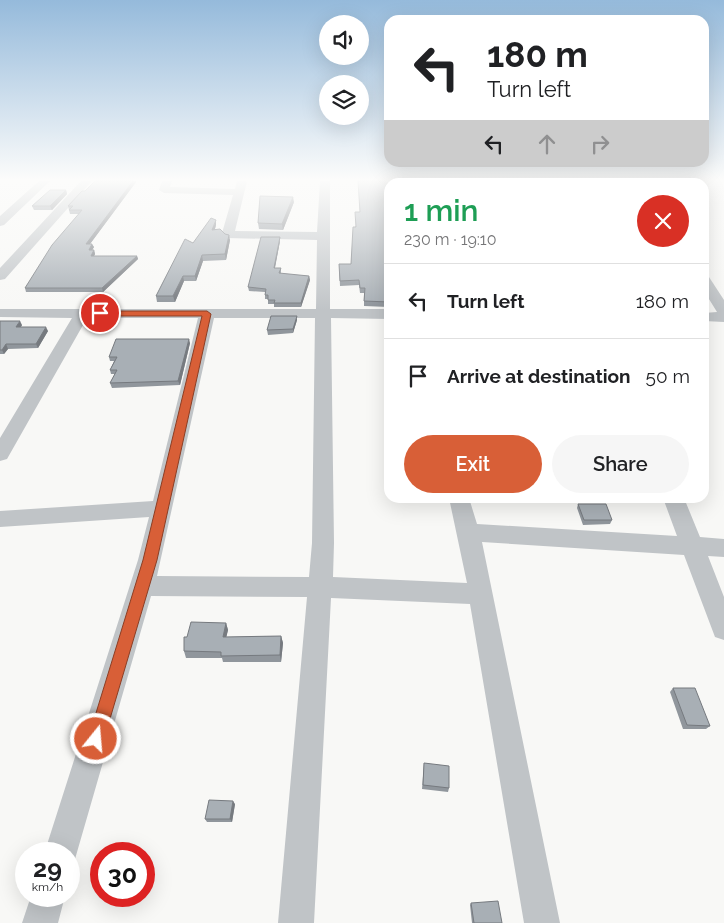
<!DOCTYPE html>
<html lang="en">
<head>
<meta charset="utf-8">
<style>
	:root { --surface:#fff; --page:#f6f6f6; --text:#202124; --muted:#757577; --line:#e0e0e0; --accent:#d85f37 }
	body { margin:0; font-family:Raleway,sans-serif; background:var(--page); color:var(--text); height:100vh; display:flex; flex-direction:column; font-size:19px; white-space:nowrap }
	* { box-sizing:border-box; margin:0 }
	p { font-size:16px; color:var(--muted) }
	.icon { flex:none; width:28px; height:28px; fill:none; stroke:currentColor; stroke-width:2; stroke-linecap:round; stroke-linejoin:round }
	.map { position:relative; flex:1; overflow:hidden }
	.side { position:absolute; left:384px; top:178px; width:325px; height:325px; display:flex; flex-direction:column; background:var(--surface); border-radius:15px; box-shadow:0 5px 20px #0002 }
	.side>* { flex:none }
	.hud { position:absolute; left:384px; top:15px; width:325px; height:152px; border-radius:15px; box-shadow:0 5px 20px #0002; background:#fff; color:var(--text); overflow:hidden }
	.buttons { position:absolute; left:319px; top:15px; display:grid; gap:10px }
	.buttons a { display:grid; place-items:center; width:50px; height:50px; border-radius:50%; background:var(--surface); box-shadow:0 5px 20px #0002; font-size:25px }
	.speed { position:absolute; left:15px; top:842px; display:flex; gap:10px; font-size:25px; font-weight:700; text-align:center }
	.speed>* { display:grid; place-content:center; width:65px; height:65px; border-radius:50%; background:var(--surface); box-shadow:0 5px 20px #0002; line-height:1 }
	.speed small { font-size:12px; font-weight:400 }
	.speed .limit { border:8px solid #d22; background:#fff; color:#111 }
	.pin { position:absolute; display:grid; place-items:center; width:42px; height:42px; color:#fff; margin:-21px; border:2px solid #fff; border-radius:50%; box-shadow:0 1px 5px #0007 }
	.me { position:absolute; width:55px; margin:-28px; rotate:17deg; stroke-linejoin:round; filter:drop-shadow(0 0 4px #0008) }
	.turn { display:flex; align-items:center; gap:18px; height:105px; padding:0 20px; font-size:22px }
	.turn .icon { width:65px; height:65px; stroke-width:2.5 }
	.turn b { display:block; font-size:35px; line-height:42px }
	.lanes { display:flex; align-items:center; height:48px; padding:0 20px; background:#0003; justify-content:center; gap:25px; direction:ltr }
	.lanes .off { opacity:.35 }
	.round { display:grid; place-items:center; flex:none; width:52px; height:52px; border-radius:26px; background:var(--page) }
	.head { display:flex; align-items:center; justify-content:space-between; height:85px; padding:0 20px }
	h1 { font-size:30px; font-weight:600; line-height:38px; color:#1e9e55 }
	.primary-button { display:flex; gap:10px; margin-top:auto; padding:10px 20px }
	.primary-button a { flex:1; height:58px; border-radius:30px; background:var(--accent); color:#fff; font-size:20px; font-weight:600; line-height:58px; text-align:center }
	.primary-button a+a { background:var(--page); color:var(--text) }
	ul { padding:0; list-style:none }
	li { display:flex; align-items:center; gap:15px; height:75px; padding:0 20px; border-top:1px solid var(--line) }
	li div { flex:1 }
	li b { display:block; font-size:19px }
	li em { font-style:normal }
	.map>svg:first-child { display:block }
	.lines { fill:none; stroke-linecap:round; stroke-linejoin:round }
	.street { fill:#c0c4c7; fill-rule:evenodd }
	.wall { fill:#90969c }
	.shaded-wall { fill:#767a7f }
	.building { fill:#a8afb5; stroke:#767a7f }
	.route { fill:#d85f37; stroke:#8c3e24 }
</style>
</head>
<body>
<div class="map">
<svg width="724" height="923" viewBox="0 0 724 923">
	<rect width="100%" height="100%" fill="#f8f8f6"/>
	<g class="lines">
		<!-- street -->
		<path class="street" d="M39,181H50L4,225L0,226V216Z
			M81,181H92L5,279L0,280V268Z
			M162,181H172L170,187L235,189L237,181H247L235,231L317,232L320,181H330V309H389V319L331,318L334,543L333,577L467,583L449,498H469L477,524L677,536L663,498H684L700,537L724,539V557L708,556L724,597V640L715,637L684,555L482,542L560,923H524L470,604L331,598L314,923H278L307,597L151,596L73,866L69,867V854H44L138,560L149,517L0,527V511L153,501L198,318H87L7,459L0,461V438L72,318L0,317V309H316L317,240L227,238L222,233L233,195L164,193L159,190ZM214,318H315L312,543L309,577L157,576Z
			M406,181H417V182H407Z
			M550,181H561V182H551Z
			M636,181H647V182H637Z
			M704,276L709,277L724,300V322L704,321V313L717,312L704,291Z
			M31,896H65L58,923H22Z"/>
	</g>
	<!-- wall -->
	<path class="wall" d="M432,181H512L513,182H432Z
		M136,182L90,244L94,247L92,250H94L95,254L94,256H137L138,259L103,292H26L25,288L79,214H70L68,206Z
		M385,183H389V307L364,306V293H360L359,285L340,286L339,264H351L355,227Z
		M66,190L67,194L52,210H34L32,206Z
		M294,202L283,230L259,229L258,223Z
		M216,225L215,229L230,240L226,260L203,261L196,281H184L175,302H157L156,296L193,243Z
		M280,241L275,268H281V274L309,276L310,280L301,307H274V304H268V299H265V292L249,291L248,287Z
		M297,320L293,333L268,335L267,330Z
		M0,321L22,325L21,327L48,331L38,348L8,349L4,354H0Z
		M190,343L180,385L112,388L110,383L115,374H111L110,370L114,361H110L109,357Z
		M408,498H435L434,503L409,502Z
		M578,504L612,520L610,524L583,525L577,508Z
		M226,623L228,630L226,637L281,636L283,643L281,662H223L222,658H186L184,651L187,637Z
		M673,688L710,726L706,729H683L670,692Z
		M424,763L449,788L448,792L422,789Z
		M235,804L232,822H207L205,819Z
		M471,903L502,923H472L470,905Z"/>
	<!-- shaded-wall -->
	<path class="shaded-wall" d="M133,181H136V182L87,248L86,244Z
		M66,190L67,194L52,210L50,206Z
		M293,197L294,202L283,230L282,224Z
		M216,220V225L213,235L212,230Z
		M229,235L230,240L226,260L225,254Z
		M280,237V241L274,272V268Z
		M92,244L94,247L90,254L89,250Z
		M94,250L95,254L92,260L91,256Z
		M202,255L203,261L196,281L195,276Z
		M137,256L138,259L103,292L102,288Z
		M183,276L184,281L175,302L173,296Z
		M309,276L310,280L301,307V303Z
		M297,316V320L293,333V329Z
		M20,321L22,325L18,331L16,327Z
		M46,327L48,331L38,348L36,344Z
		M189,339L190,343L180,385L178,381Z
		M6,344L8,349L4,354L2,350Z
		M226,623L228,630L225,643L223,637Z
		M281,636L283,643L281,662L280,655Z
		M233,801L235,804L232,822L230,819Z"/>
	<!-- building -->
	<path class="building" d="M95,181H133L86,244H92L89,250H94L91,256H137L102,288H25L52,245L82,210H69L73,206H68L82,191H85Z
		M358,181H385V183H389V302L364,301L365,288H360L359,280L340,281L339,264H351L353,227H356L355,212H360Z
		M443,181H512L513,182H443Z
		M50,190H66L50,206H32Z
		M260,196L293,197L282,224L258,223Z
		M211,218L216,220L212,230L220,229L225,234L229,235L225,254L202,255L195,276H183L173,296H156L185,239L193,243Z
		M261,237H280L274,268H281L279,273L309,276L301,303H274L275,300H268V295H265L266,289L248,287Z
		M271,316H297L293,329L267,330Z
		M0,321H20L16,327H46L36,344H6L2,350H0Z
		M116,339H189L178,381L110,383L117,370H110L117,357H109Z
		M578,504H606L612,520H584Z
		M191,622L226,623L223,637L281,636L280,655L221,656V652L184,651V637H187Z
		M673,688H695L710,726L687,725Z
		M424,763L449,766V788L423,785Z
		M209,800L233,801L230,819H205Z
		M498,901L502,923H474L471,903Z"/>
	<!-- sky -->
	<linearGradient id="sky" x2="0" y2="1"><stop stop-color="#95badb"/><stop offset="0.58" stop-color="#fcfcfb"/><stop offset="1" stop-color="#fcfcfb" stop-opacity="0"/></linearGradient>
	<rect width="724" height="310" fill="url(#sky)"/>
	<!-- route -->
	<path class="route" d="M97,311H207L211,314L157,560L104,739L102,745L96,747L90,745L88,739L143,560L202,316H100L97,315Z"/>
</svg>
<div class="buttons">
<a><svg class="icon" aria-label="sound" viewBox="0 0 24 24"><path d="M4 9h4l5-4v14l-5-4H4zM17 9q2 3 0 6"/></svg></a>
<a><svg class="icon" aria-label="layers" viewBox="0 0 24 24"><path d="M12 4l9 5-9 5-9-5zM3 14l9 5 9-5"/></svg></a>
</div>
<div class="speed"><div>29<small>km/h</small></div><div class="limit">30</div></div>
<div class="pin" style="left:100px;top:313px;background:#d93025"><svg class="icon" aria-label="arrive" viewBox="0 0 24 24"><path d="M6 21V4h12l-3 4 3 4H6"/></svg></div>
<svg class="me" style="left:96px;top:739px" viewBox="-20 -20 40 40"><circle r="17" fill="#d85f37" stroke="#fff" stroke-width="3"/><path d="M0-11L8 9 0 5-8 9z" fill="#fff"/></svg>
<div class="hud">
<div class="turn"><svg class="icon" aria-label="left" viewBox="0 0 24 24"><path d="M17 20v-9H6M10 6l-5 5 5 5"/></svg><div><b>180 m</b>Turn left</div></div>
<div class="lanes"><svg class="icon" aria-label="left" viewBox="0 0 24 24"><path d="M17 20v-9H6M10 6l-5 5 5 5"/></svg><svg class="icon off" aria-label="ahead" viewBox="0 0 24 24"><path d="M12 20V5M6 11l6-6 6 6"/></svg><svg class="icon off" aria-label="right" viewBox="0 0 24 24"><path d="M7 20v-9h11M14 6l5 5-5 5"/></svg></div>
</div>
<section class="side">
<div class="head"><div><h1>1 min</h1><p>230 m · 19:10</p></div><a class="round" style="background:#d93025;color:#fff"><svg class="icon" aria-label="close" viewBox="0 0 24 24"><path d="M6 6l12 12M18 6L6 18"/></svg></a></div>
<ul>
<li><svg class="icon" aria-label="left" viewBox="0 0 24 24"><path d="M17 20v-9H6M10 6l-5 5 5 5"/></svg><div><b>Turn left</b></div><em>180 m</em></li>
<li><svg class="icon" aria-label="arrive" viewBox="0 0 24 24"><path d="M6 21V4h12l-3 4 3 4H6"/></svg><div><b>Arrive at destination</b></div><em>50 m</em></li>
</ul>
<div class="primary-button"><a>Exit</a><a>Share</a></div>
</section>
</div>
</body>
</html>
